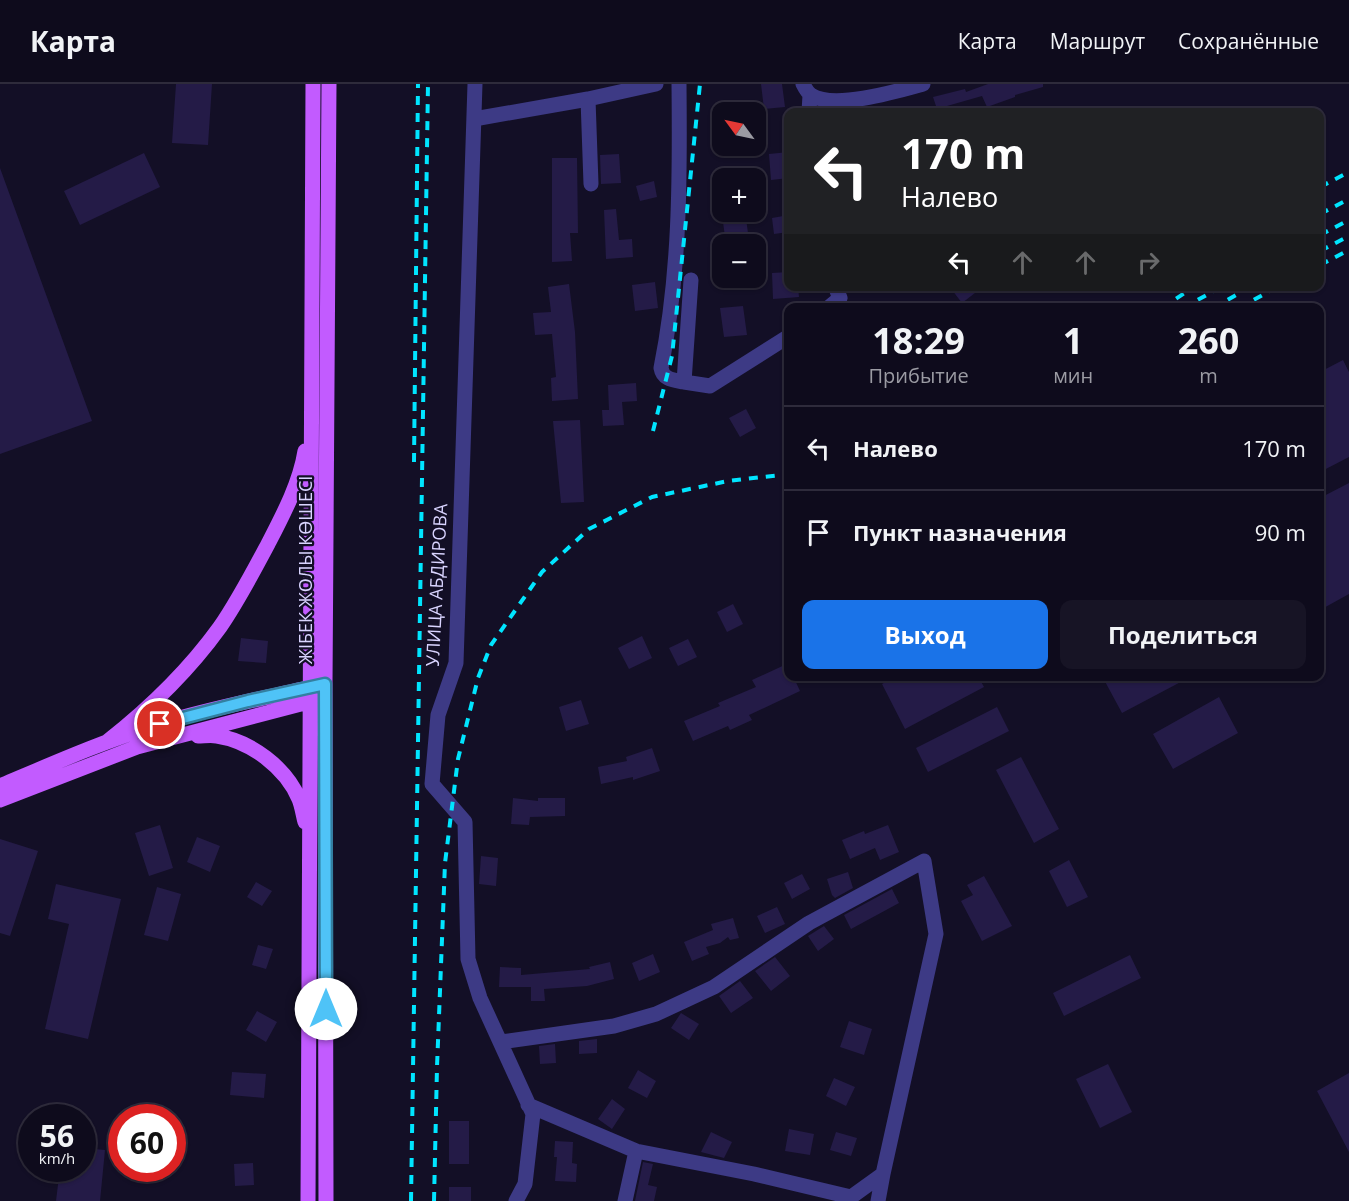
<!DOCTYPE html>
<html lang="ru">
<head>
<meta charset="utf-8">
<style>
	:root { --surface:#0e0b1c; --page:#171425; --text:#f1f3f6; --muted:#9b9ba3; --line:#2e2b3b; --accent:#1a73e8 }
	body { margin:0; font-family:"Open Sans",sans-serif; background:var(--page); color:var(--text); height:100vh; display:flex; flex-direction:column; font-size:22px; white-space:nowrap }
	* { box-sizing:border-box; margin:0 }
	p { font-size:20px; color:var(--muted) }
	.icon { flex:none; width:33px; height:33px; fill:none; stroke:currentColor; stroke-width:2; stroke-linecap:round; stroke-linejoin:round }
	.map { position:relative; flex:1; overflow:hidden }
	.sheet { position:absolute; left:784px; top:219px; width:540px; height:378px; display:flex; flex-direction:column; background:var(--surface); border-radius:12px; box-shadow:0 2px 4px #0004,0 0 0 2px var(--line) }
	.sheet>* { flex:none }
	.top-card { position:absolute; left:784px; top:24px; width:540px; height:183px; border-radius:12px; box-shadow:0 2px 4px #0004,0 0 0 2px var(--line); background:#202124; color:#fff; overflow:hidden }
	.needle { width:39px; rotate:303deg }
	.tools { position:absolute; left:712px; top:18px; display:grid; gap:12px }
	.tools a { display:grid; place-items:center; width:54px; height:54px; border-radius:12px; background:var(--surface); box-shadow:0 2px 4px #0004,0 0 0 2px var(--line); font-size:30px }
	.speed { position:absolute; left:18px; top:1020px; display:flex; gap:12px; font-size:30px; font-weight:700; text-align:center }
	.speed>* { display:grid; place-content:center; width:78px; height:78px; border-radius:50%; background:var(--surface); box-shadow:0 2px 4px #0004,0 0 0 2px var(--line); line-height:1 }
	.speed small { font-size:15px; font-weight:400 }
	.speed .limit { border:9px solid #d22; background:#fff; color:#111 }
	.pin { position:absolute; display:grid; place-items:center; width:51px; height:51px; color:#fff; margin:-26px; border:3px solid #fff; border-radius:50%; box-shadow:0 2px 6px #0007 }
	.me { position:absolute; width:66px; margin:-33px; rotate:0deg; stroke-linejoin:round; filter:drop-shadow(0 0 4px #0008) }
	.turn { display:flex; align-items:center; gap:21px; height:126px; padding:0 18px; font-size:27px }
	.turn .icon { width:78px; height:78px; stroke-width:2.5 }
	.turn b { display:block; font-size:42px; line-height:51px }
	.lanes { display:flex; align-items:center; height:57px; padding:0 18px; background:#0003; justify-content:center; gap:30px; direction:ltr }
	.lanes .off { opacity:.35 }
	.eta { display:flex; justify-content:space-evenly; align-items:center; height:102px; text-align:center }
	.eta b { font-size:36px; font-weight:700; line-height:42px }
	.action { display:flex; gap:12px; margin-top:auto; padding:12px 18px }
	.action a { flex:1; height:69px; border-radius:12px; background:var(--accent); color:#fff; font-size:24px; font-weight:700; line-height:69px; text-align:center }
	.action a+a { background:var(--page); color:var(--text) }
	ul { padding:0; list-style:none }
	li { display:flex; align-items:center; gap:18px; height:84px; padding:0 18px; border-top:2px solid var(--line) }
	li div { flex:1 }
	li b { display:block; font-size:22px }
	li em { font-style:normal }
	header { display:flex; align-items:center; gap:36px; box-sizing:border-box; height:84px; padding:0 30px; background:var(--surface); border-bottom:2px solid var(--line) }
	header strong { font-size:28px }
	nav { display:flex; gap:33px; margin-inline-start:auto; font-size:21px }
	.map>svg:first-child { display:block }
	.building { fill:#241b47 }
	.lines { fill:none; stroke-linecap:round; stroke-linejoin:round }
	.minor { stroke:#3d3a85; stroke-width:15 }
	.major { stroke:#c25bff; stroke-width:15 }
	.rail { stroke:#00e5ff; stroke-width:4; stroke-dasharray:9 8; stroke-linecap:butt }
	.route-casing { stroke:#337fa1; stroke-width:15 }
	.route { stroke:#4fc3f7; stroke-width:10 }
	.labels { text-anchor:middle; stroke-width:4.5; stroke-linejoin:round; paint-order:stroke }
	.street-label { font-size:18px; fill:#d9d4ff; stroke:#130f26 }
</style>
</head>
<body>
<header>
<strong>Карта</strong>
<nav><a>Карта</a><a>Маршрут</a><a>Сохранённые</a></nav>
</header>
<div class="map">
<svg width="1349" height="1117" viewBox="0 0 1349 1117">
	<rect width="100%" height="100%" fill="#130f26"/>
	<!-- building -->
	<path class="building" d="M176,0H212L208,61L172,59Z
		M761,0H782L785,23L764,25Z
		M988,0H1043V3L1015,11V13L987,23L982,12L947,22L949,28H938L933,13L965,5L966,8Z
		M789,68V94L771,96L769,70Z
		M144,69L160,103L80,141L64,107Z
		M619,70L621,99L601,100L600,71Z
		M552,74H577L578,149H570L572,177L552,178Z
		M0,84L92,337L0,370Z
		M654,97L657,113L640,117L636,102Z
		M616,125L619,156L632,155L633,173L606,175L604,126Z
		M789,131V148L774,150L772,134Z
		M746,134L749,157L726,160L723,138Z
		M789,188V202H798L799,213L773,215L772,189Z
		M655,198L658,224L635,227L632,201Z
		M569,200L575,248L578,315L552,317L551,294L556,293L552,250L535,251L533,229L551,228L548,203Z
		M949,202H984L962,219Z
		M743,222L747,251L724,253L720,224Z
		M1343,276L1349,288V373L1320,388V288Z
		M636,299L637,317L622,318L624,341L603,342L602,326H609L608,301Z
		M746,325L756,344L740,353L729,334Z
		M580,336L584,418L561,419L553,337Z
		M1349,399V510L1320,526V414Z
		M733,520L743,540L727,548L717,528Z
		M642,552L652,574L629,585L618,564Z
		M241,554L268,557L266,579L238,577Z
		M688,555L697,573L678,582L669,564Z
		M789,579V592H793L800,607L749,631L752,636L730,646L728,642L693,657L684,637L720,622L718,619L756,603L752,596Z
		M896,592H978L984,603L905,645L882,600Z
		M1102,592H1192L1122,629Z
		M1219,613L1238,649L1173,685L1153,650Z
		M581,616L589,640L566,647L559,623Z
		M997,623L1009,647L928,688L916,664Z
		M652,664L660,687L633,696V693L601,700L598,683L627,677L626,673Z
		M1021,673L1059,745L1034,759L996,686Z
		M513,714L538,717V714H565V732L530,733L529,741L511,740Z
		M160,741L173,784L149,792L135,749Z
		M888,741L899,768L880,776L875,764L850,775L842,756L864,747L865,750Z
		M197,753L220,762L210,788L187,778Z
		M0,755L38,767L10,852L0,849Z
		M481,772L498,774L496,802L479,800Z
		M1069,776L1088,813L1067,823L1049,787Z
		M848,788L853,804L835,814L832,811L827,795Z
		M802,790L810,805L792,815L784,799Z
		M984,792L1012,842L982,857L961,817L973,811L967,801Z
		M256,798L272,807L262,822L247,813Z
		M56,800L121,815L88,955L45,945L69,840L48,835Z
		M157,803L181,810L168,857L144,851Z
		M892,805L899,819L851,845L844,831Z
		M777,823L785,840L765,849L757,832Z
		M733,834L739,854L730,856L728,853L720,859L706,863L709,870L692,877L684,858L713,846L711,840Z
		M824,842L834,855L818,867L808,852Z
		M258,861L273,865L266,885L252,881Z
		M653,870L660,888L639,897L632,879Z
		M1130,871L1141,894L1064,932L1053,909Z
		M775,873L790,892L771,907L755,887Z
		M610,878L614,895L587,902L544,905L545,917H531V903H499L500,883L521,884V891L590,885L589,883Z
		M740,897L753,914L731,929L719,912Z
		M257,927L277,938L266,958L246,946Z
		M681,929L699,940L689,956L671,944Z
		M849,937L872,945L864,971L840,963Z
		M597,955V969L579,970V957Z
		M555,960L556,979L540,980L539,962Z
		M1108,980L1132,1028L1100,1044L1076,995Z
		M638,986L656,997L647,1014L628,1004Z
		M232,988L266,990L264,1014L230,1011Z
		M1349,989V1068L1317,1007Z
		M834,994L855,1003L846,1022L826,1012Z
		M612,1015L625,1025L612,1045L598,1035Z
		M449,1037H469V1080H449Z
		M789,1045L814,1050L810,1071L785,1067Z
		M711,1048L732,1058L724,1074L701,1068Z
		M836,1048L857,1054L851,1072L830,1066Z
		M555,1057L573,1058L572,1079L577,1080L576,1098L555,1097L557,1073H554Z
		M82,1064L105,1066L100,1117H56L60,1084H82Z
		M643,1078L653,1080L648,1101L657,1103L654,1117H635Z
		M253,1079L254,1101L235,1102L234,1080Z
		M449,1103H471V1117H449Z"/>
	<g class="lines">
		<!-- minor -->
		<path class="minor" d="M475,0L456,579L438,631L432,700L465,738L468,875L480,914L533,1030L525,1100L516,1117
			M679,0C680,95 680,190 661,284C663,296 674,296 684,298
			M803,0C805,4 808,9 811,11C834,26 898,7 923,0
			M588,15L591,100
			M809,28L810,11
			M474,35L588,15L656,0
			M691,196L684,298L710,302L789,252
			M828,224L840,214L835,202
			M501,958L614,942L656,930L714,903L809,839L924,777L936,850L883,1090L851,1113L754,1090L636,1067L528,1021
			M625,1117L636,1067
			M878,1117L883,1090"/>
		<!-- major -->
		<path class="major" d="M198,652C204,652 211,651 217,652C251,657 286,684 299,715C302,722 303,731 305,738
			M108,657C150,624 189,586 220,543C238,517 253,488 268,460C283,431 300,399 305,367
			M0,702C52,680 104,657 159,640C211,624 266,614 320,601
			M0,716L137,663L320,615
			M308,1117L313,0
			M326,1117L325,600L329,0"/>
		<!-- rail -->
		<path class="rail" d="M1320,103L1349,88
			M1320,130L1349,115
			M1320,151L1349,136
			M1320,167L1349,152
			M1320,181L1349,166
			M1162,224L1195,202
			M1183,224L1223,202
			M1213,224L1252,202
			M1239,224L1279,202
			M653,347L672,272L700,0
			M414,378L418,0
			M411,1117L428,0
			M434,1117L437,983L445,779L458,675L478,594L491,561L542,488L589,445L652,413L728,397L789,390"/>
	</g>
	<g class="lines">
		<defs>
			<path id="route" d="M160,640L248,617L325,600L326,925"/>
		</defs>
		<!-- route casing -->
		<use href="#route" class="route-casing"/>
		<!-- route -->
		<use href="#route" class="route"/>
	</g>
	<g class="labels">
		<!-- street labels -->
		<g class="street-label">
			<text transform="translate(306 486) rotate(-90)" y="6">ЖІБЕК ЖОЛЫ КӨШЕСІ</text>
			<text transform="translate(437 501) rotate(-87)" y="6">УЛИЦА АБДИРОВА</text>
		</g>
	</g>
</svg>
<div class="tools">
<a><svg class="needle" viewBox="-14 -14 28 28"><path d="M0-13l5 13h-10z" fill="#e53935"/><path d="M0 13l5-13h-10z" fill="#9b9ba3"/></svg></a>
<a>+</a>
<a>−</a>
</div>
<div class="speed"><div>56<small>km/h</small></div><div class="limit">60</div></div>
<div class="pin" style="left:160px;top:640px;background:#d93025"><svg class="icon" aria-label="arrive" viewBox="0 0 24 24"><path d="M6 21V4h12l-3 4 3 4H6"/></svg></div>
<svg class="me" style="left:326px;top:925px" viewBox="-20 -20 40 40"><circle r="19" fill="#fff"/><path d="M0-13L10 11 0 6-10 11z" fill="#4fc3f7"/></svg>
<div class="top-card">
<div class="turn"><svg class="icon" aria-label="left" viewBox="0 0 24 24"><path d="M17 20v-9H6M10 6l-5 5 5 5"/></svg><div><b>170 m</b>Налево</div></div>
<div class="lanes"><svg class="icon" aria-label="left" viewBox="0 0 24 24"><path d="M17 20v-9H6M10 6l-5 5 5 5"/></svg><svg class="icon off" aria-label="ahead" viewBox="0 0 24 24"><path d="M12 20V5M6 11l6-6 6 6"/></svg><svg class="icon off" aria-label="ahead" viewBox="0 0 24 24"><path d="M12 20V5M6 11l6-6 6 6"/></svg><svg class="icon off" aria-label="right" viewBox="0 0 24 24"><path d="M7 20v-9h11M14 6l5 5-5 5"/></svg></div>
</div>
<section class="sheet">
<div class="eta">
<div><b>18:29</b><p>Прибытие</p></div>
<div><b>1</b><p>мин</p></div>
<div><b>260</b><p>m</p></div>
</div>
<ul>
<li><svg class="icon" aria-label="left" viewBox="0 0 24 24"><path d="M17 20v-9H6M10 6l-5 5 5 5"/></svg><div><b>Налево</b></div><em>170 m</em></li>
<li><svg class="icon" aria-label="arrive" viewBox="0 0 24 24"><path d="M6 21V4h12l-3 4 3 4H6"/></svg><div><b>Пункт назначения</b></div><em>90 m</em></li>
</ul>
<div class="action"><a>Выход</a><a>Поделиться</a></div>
</section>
</div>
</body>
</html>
